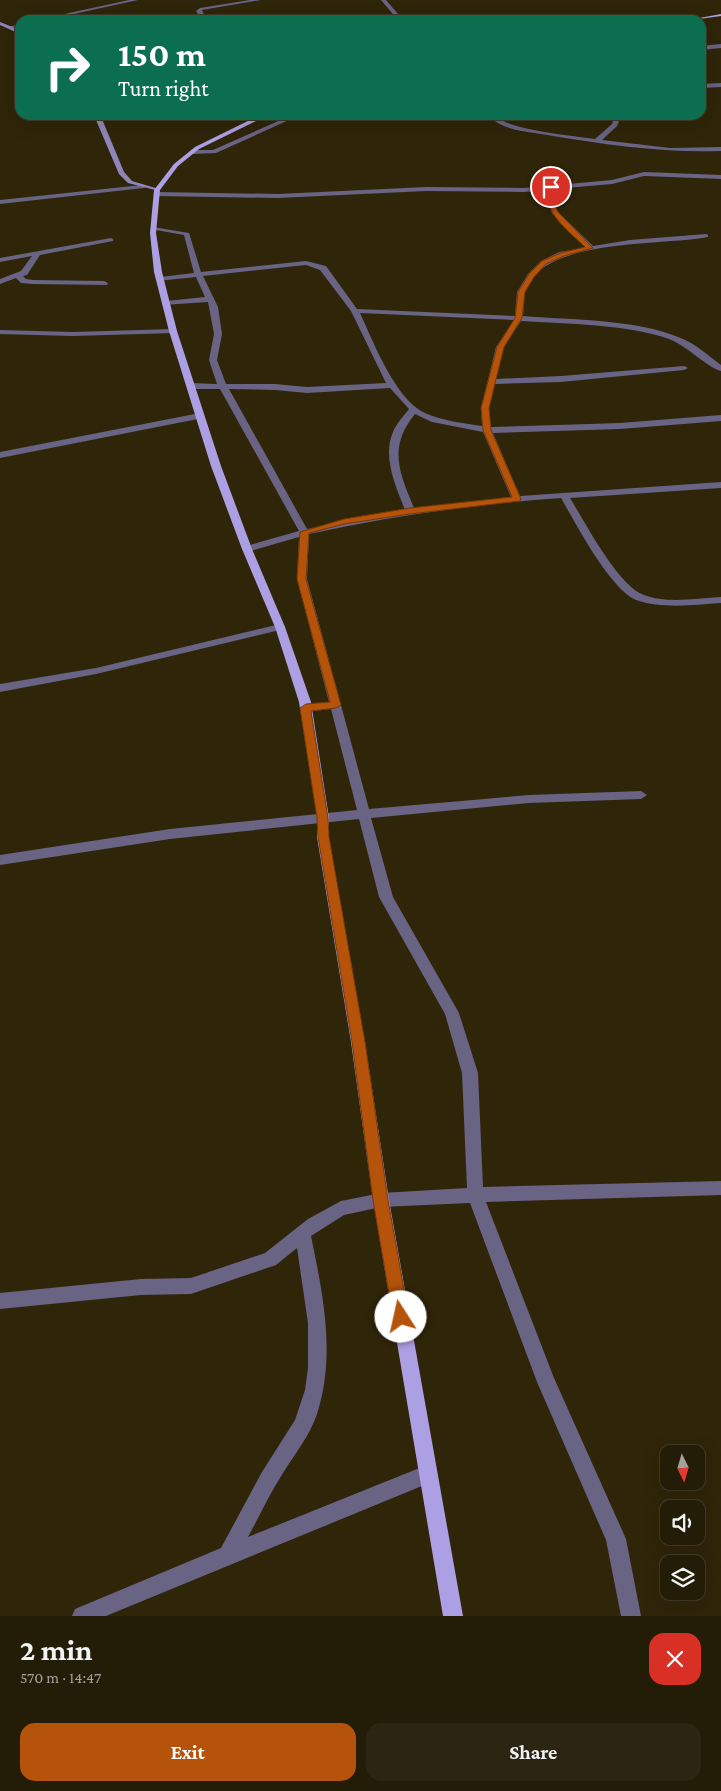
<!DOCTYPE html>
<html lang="en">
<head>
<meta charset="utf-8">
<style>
	:root { --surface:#231c07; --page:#2b2511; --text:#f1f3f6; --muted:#a3a19b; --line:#403a28; --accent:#b45309 }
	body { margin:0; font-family:"Crimson Pro",serif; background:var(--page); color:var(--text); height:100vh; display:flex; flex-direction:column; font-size:19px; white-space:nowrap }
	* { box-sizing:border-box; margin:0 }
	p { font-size:16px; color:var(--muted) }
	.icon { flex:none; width:28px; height:28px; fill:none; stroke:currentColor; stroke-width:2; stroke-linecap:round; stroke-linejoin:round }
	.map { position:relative; height:1616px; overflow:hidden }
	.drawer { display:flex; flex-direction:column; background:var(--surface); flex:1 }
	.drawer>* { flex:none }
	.top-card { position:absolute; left:15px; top:15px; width:691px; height:105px; border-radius:15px; box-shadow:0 5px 20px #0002,0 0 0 1px var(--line); background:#0b6e4f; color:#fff; overflow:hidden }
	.needle { width:32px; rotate:175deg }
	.buttons { position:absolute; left:660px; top:1445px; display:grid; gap:10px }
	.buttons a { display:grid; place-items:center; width:45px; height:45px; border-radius:10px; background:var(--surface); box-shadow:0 5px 20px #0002,0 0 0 1px var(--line); font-size:25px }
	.pin { position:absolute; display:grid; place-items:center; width:42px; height:42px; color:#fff; margin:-21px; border:2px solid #fff; border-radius:50%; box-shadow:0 1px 5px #0007 }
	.me { position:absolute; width:55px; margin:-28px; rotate:350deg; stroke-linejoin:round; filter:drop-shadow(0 0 4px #0008) }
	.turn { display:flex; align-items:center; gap:18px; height:105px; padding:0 20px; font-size:22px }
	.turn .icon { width:65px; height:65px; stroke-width:2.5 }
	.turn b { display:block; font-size:35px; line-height:42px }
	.round { display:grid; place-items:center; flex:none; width:52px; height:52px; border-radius:15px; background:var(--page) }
	.summary { display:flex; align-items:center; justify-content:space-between; height:85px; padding:0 20px }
	h1 { font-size:30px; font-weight:700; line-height:38px }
	.button { display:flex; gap:10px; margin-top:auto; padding:10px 20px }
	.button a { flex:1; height:58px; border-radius:15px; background:var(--accent); color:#fff; font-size:20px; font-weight:700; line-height:58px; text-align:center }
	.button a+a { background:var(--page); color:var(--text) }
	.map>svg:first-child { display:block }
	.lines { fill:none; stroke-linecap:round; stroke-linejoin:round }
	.street { fill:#696384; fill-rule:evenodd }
	.secondary { fill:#9085b9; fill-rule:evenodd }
	.primary { fill:#ad9fe3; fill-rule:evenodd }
	.route { fill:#b45309; stroke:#753606 }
</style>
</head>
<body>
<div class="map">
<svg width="721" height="1616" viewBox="0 0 721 1616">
	<rect width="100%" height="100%" fill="#2f2509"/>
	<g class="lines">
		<!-- street -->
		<path class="street" d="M129,0H138L46,20H37Z
			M250,0H261L202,10L206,20H202L196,11L200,8Z
			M381,0H386L403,20H398Z
			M20,24V26L10,28L8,27Z
			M721,44V48L701,50V46Z
			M721,83V87L701,88V84Z
			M292,115H300L216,153L193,154L190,152L193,150H213Z
			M383,115H503L497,117C510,130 575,136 595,139L612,124L613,121L609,115H615L619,121L617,126L602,140L670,148L721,147V151C664,153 609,145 553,136C533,132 506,132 491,118L466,120L386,117Z
			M644,172L721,175V179L644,176L612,184L554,189V204L558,212L593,246L630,240L706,234L708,235V237C664,246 539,237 525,293C523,300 524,309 523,316C571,320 639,319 683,339C697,345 709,356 721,365V371C705,366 689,347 669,339C626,324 567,324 521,321L504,347L496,379L561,376L684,366L688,368L684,370L561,382L495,384L489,408L491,427L620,423L721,415V421L620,429L493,433L520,496L721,482V488L570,498C585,522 618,586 644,595C667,604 697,598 721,597V603C694,605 662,609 636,600C610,589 576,524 561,498C476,504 392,516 309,534L307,579L369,809L529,795L641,791L647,795L641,799L529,803L371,818L393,897L459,1013L478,1073L483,1187L721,1181V1195L486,1202L554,1378L626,1539L641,1616H621L606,1540L537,1382L470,1203L381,1207L344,1215L311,1236C323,1294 336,1356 317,1414C310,1435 295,1454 283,1473C270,1493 260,1515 248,1537L427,1465L434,1467L436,1474L434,1481L106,1616H72L75,1609L221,1548L262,1472L295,1420L305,1390L308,1368V1323L297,1248L276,1265L191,1294L141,1295L0,1309V1293L141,1279L191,1278L265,1253L308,1219L341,1201L381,1193L467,1188L462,1073L445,1014L379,897L359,819L170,839L0,865V855L170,829L357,810L331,709L306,712L300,708L306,704L329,702L297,579L299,537L247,552L242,549L243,547L299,531L220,389H191L187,386L191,383L217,384L209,360L214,334L208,302L163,305L162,303L166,301L205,297L196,277L157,281L156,279L160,277L194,273L184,235L150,229L153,227L189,233L201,272L306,261L326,266L357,309L515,316L517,292L528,274L541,261L559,252L586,248L552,213L548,204V190L524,192L426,191L278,198L157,196L154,194L157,192L278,194L426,187L524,188L612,180ZM306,265L320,270L351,311L386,383L307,387L275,384H226L217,360L222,334L218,307L203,276ZM360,313L514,320L496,347L481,408L482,426C463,423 443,421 425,413C395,399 374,343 360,313ZM390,388L409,409C403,417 396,424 393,432C382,457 396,487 405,510L307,529L229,389L275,390L307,393ZM415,414L432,422L483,432L511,497L414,508C399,472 388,447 415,414Z
			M142,185L145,187L144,188L0,204V200Z
			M111,238L113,239V241L40,255L27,275L23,276L26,279L33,280L104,281L108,283L107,285L33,284L21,283L16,278L0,284V279L21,271L32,256L0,262V258Z
			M173,329H176V333L73,336L0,334V330L73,332Z
			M200,413L204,416L203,418L0,458V452Z
			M280,624L284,625L285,627L284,629L96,674L0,692V684L96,668Z"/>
		<!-- secondary -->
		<path class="secondary" d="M0,22L20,30V34L0,25Z
			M92,115H98L102,119L124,172L132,181L159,189V191L128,183L119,174L96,120Z"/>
		<!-- primary -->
		<path class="primary" d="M721,14V16L692,20L694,19Z
			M260,115H268L199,149L178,166L160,190L156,233L162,272L177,331L221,466L252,549L285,627L311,702L329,818V837L365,1042L389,1200L463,1616H443L373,1200L351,1042L317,837V818L299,702L275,627L242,549L211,466L169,331L154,272L150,233L154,190L174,164L195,147Z"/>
	</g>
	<!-- route -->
	<path class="route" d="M549,186L554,187V204L558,212L593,248L564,256L546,264L534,277L525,292L522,318L504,347L489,408L491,430L521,499L520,501L410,514L344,524L309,533L306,579L341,705L336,708L311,711L328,818L329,837L365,1042L388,1200L409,1317L406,1323L401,1325L395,1323L393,1317L373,1200L352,1042L318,837L317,818L300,708L306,704L330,702L297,579L300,532L344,519L410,508L512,497L483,430L481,408L497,347L515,318L518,292L529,274L542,261L560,253L585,247C568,230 542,213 549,186Z"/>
</svg>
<div class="buttons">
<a><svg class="needle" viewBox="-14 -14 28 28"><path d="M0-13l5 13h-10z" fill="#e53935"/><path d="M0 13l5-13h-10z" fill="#a3a19b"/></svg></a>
<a><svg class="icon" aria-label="sound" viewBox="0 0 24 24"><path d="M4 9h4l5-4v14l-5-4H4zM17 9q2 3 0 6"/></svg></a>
<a><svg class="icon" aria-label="layers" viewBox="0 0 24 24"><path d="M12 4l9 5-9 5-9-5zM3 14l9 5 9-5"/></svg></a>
</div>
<div class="pin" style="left:551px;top:187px;background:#d93025"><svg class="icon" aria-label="arrive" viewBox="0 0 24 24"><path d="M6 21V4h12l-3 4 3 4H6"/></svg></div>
<svg class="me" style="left:401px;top:1317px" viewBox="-20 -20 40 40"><circle r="19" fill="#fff"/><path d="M0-13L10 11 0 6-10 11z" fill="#b45309"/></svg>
<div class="top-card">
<div class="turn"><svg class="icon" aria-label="right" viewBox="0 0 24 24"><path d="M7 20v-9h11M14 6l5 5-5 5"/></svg><div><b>150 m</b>Turn right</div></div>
</div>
</div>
<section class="drawer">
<div class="summary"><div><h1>2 min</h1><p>570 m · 14:47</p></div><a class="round" style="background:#d93025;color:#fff"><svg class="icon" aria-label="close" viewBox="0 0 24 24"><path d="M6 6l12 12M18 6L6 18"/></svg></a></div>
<div class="button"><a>Exit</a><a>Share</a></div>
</section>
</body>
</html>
